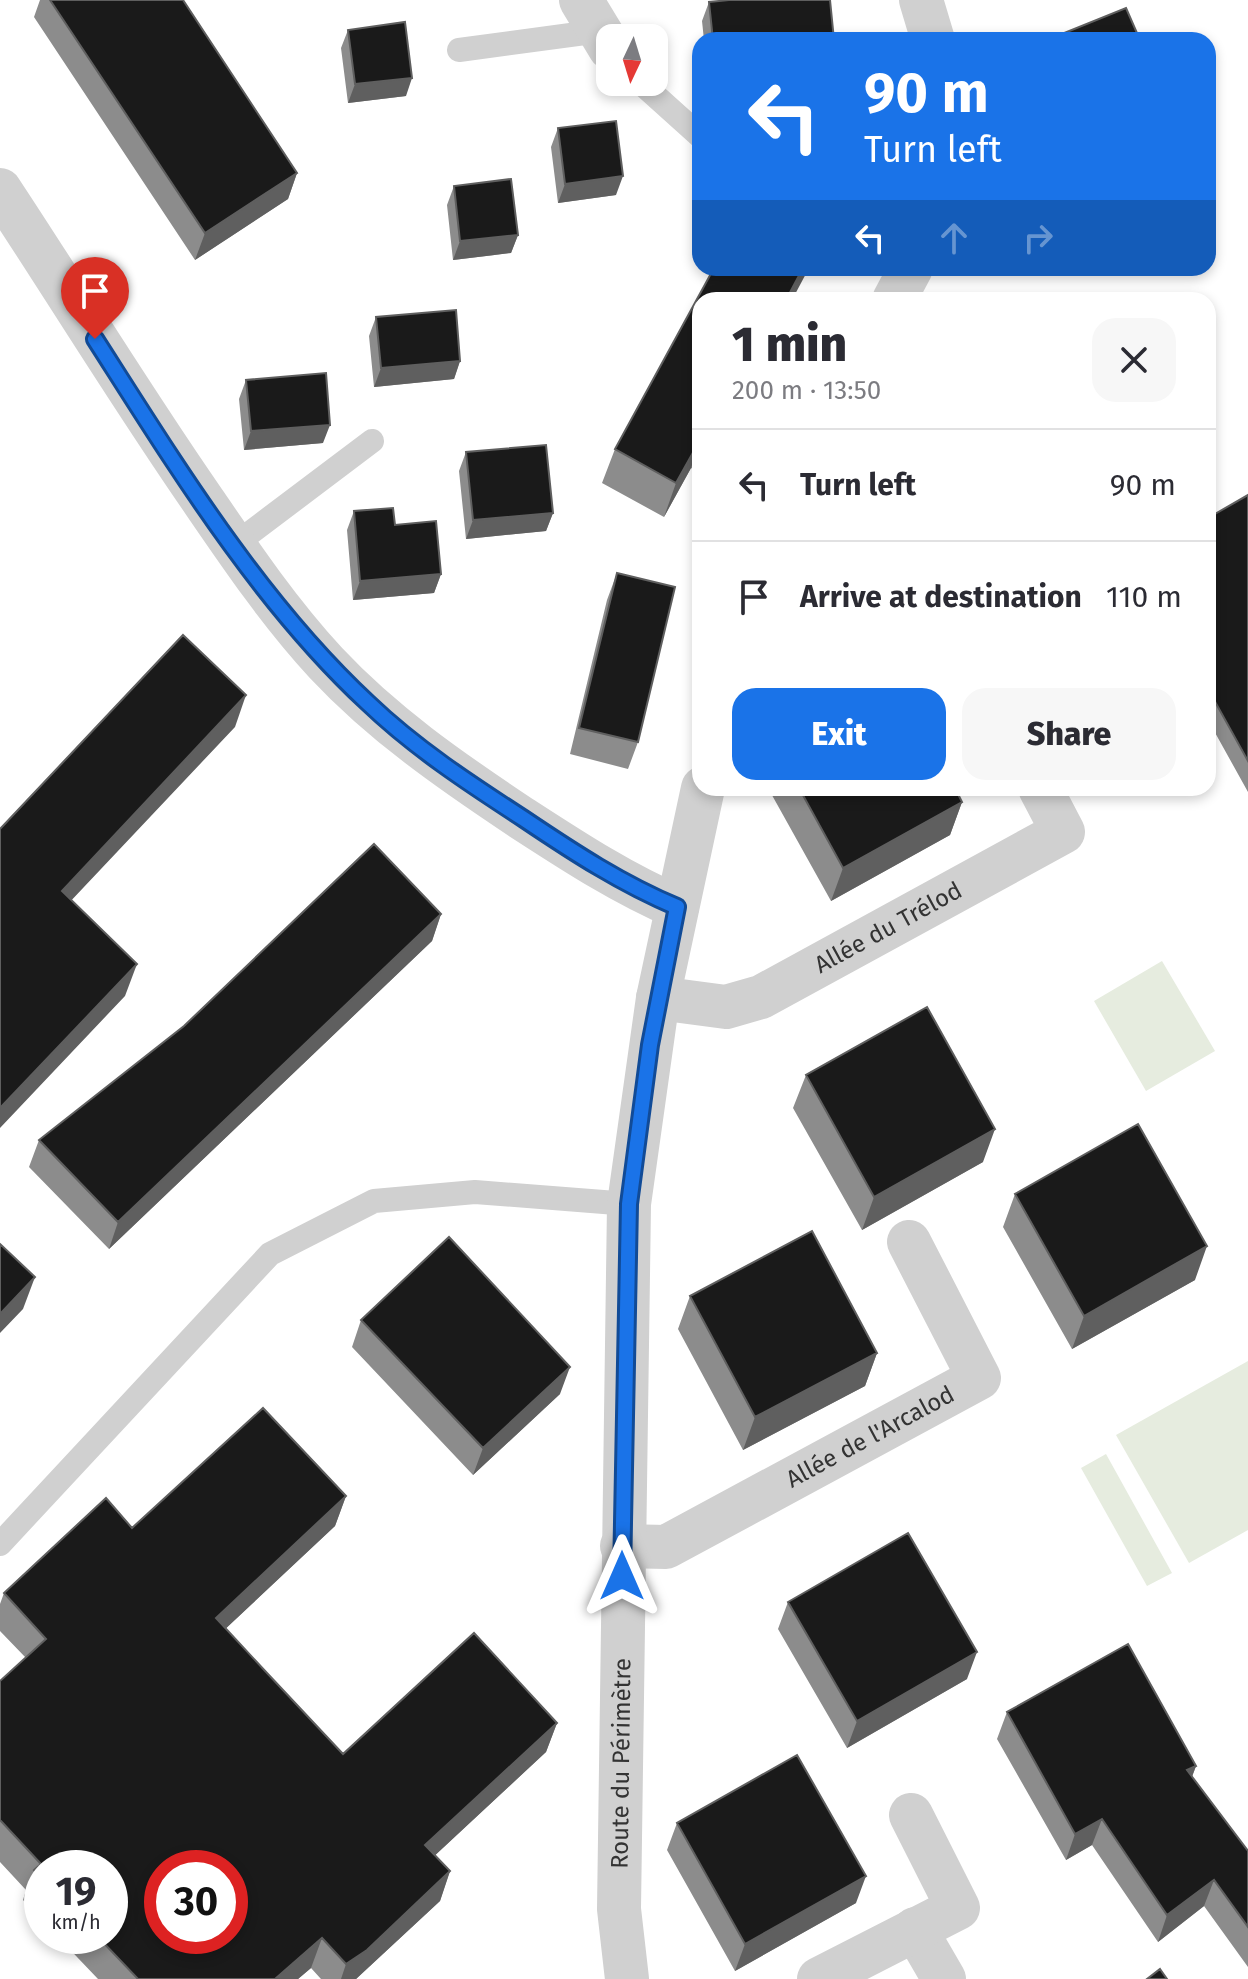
<!DOCTYPE html>
<html lang="en">
<head>
<meta charset="utf-8">
<style>
	:root { --surface:#fff; --page:#f7f7f7; --text:#2b2b33; --muted:#7c7c81; --line:#e1e1e2; --accent:#1a73e8 }
	body { margin:0; font-family:"Fira Sans",sans-serif; background:var(--page); color:var(--text); height:100vh; display:flex; flex-direction:column; font-size:30px; white-space:nowrap }
	* { box-sizing:border-box; margin:0 }
	p { font-size:26px; color:var(--muted) }
	.icon { flex:none; width:44px; height:44px; fill:none; stroke:currentColor; stroke-width:2; stroke-linecap:round; stroke-linejoin:round }
	.map { position:relative; flex:1; overflow:hidden }
	.details { position:absolute; left:692px; top:292px; width:524px; height:504px; display:flex; flex-direction:column; background:var(--surface); border-radius:24px; box-shadow:0 4px 12px #0003 }
	.details>* { flex:none }
	.top-card { position:absolute; left:692px; top:32px; width:524px; height:244px; border-radius:24px; box-shadow:0 4px 12px #0003; background:#1a73e8; color:#fff; overflow:hidden }
	.needle { width:52px; rotate:184deg }
	.fabs { position:absolute; left:596px; top:24px; display:grid; gap:16px }
	.fabs a { display:grid; place-items:center; width:72px; height:72px; border-radius:16px; background:var(--surface); box-shadow:0 4px 12px #0003; font-size:40px }
	.speed { position:absolute; left:24px; top:1850px; display:flex; gap:16px; font-size:40px; font-weight:700; text-align:center }
	.speed>* { display:grid; place-content:center; width:104px; height:104px; border-radius:50%; background:var(--surface); box-shadow:0 4px 12px #0003; line-height:1 }
	.speed small { font-size:20px; font-weight:400 }
	.speed .limit { border:12px solid #d22; background:#fff; color:#111 }
	.pin { position:absolute; display:grid; place-items:center; width:68px; height:68px; color:#fff; margin:-82px -34px; border-radius:50% 50% 50% 0; rotate:-45deg; box-shadow:0 0 8px #0007 }
	.pin .icon { rotate:45deg }
	.me { position:absolute; width:88px; margin:-44px; rotate:0deg; stroke-linejoin:round; filter:drop-shadow(0 0 6px #0008) }
	.turn { display:flex; align-items:center; gap:28px; height:168px; padding:0 40px; font-size:36px }
	.turn .icon { width:104px; height:104px; stroke-width:2.5 }
	.turn b { display:block; font-size:56px; line-height:68px }
	.lanes { display:flex; align-items:center; height:76px; padding:0 40px; background:#0003; justify-content:center; gap:40px; direction:ltr }
	.lanes .off { opacity:.35 }
	.round { display:grid; place-items:center; flex:none; width:84px; height:84px; border-radius:24px; background:var(--page) }
	.summary { display:flex; align-items:center; justify-content:space-between; height:136px; padding:0 40px }
	h1 { font-size:48px; font-weight:800; line-height:60px }
	.primary-button { display:flex; gap:16px; margin-top:auto; padding:16px 40px }
	.primary-button a { flex:1; height:92px; border-radius:24px; background:var(--accent); color:#fff; font-size:32px; font-weight:800; line-height:92px; text-align:center }
	.primary-button a+a { background:var(--page); color:var(--text) }
	ul { padding:0; list-style:none }
	li { display:flex; align-items:center; gap:24px; height:112px; padding:0 40px; border-top:2px solid var(--line) }
	li div { flex:1 }
	li b { display:block; font-size:30px }
	li em { font-style:normal }
	.map>svg:first-child { display:block }
	.green { fill:#e6ecdf }
	.lines { fill:none; stroke-linecap:round; stroke-linejoin:round }
	.service { stroke:#d0d0d0; stroke-width:24 }
	.minor { stroke:#d0d0d0; stroke-width:44 }
	.wall { fill:#8c8c8c }
	.shaded-wall { fill:#5f5f5f }
	.building { fill:#1a1a1a; stroke:#5f5f5f; stroke-width:2; fill-rule:evenodd }
	.route-casing { stroke:#114b97; stroke-width:20 }
	.route { stroke:#1a73e8; stroke-width:14 }
	.labels { text-anchor:middle; stroke-width:8; stroke-linejoin:round; paint-order:stroke }
	.street-label { font-size:24px; fill:#333; stroke:#fff }
</style>
</head>
<body>
<div class="map">
<svg width="1248" height="1979" viewBox="0 0 1248 1979">
	<rect width="100%" height="100%" fill="#fff"/>
	<!-- green -->
	<path class="green" d="M1162,961L1215,1051L1146,1091L1094,1001Z
		M1248,1361V1530L1189,1563L1116,1435Z
		M1106,1454L1172,1573L1147,1586L1081,1468Z"/>
	<g class="lines">
		<!-- service -->
		<path class="service" d="M459,50L600,31
			M640,82L700,136
			M234,545L372,441
			M0,1544L270,1254L374,1201L475,1192L629,1204"/>
		<!-- minor -->
		<g class="minor">
			<path d="M581,0L610,48"/>
			<path d="M921,0L933,40"/>
			<path d="M0,190C68,293 132,398 202,499C241,556 279,612 326,663C383,724 451,771 520,817C571,850 621,883 677,907"/>
			<path d="M894,300L911,268"/>
			<path id="s1" d="M658,998L726,1007L761,997L1063,832L1040,788"/>
			<path id="s2" d="M622,1546L666,1547L979,1378L909,1242"/>
			<path d="M915,1929L944,1979"/>
			<path id="s3" d="M627,1979L619,1909L629,1204L658,998L703,788"/>
			<path d="M819,1979L958,1908L911,1815"/>
		</g>
	</g>
	<!-- wall -->
	<path class="wall" d="M40,0H183L297,173L288,199L195,260L34,17Z
		M709,2L834,40H704L702,21Z
		M348,30L406,96L348,103L341,48Z
		M558,128L616,195L558,203L551,147Z
		M454,186L518,235L511,253L453,260L447,205Z
		M700,300V468L698,472L691,468L664,517L602,483L615,449Z
		M376,317L460,361L454,379L374,387L369,336Z
		M246,380L323,443L244,450L239,399Z
		M466,452L553,513L546,531L466,539L459,471Z
		M1248,495V792L1208,720V518Z
		M354,511L395,525L441,574L434,593L353,600L347,530Z
		M617,573L638,742L628,769L570,754L607,600Z
		M768,788H955L962,802L950,835L831,901Z
		M441,914L432,941L109,1249L29,1167L39,1140Z
		M806,1075L983,1162L862,1230L793,1108Z
		M1015,1194L1195,1280L1072,1349L1003,1227Z
		M690,1296L877,1353L865,1386L743,1450L678,1329Z
		M361,1320L560,1394L473,1475L352,1347Z
		M346,1496L335,1526L225,1629L343,1754L557,1723L546,1752L435,1855L450,1871L440,1901L356,1979H321L311,1968L298,1979H98L57,1936H110L42,1868V1920L23,1900L26,1890L0,1862V1681L26,1658L0,1631V1604L4,1593L132,1528Z
		M788,1602L967,1679L847,1748L778,1629Z
		M1007,1712L1196,1766L1192,1777L1248,1851V1967L1204,1906L1158,1942L1092,1845L1066,1860L997,1739Z
		M677,1823L856,1903L735,1971L667,1850Z"/>
	<!-- shaded-wall -->
	<path class="shaded-wall" d="M412,78L406,96L348,103L355,84Z
		M297,173L288,199L195,260L205,233Z
		M623,176L616,195L558,203L565,184Z
		M518,235L511,253L453,260L460,241Z
		M803,268H809L792,300H786Z
		M460,361L454,379L374,387L381,368Z
		M330,425L323,443L244,450L251,431Z
		M700,440L691,468L664,517L676,483Z
		M553,513L546,531L466,539L473,520Z
		M441,574L434,593L353,600L360,581Z
		M246,695L235,727L50,923L62,891Z
		M962,802L950,835L831,901L843,868Z
		M441,914L432,941L109,1249L118,1222Z
		M137,964L125,996L0,1128V1108Z
		M995,1129L983,1162L862,1230L874,1197Z
		M1207,1246L1195,1280L1072,1349L1084,1316Z
		M35,1277L23,1309L0,1333V1314Z
		M877,1353L865,1386L743,1450L755,1417Z
		M570,1367L560,1394L473,1475L483,1448Z
		M346,1496L335,1526L205,1648L216,1618Z
		M977,1652L967,1679L847,1748L857,1721Z
		M557,1723L546,1752L414,1875L425,1845Z
		M1196,1766L1186,1792L1187,1770Z
		M1102,1819L1092,1845L1066,1860L1075,1834Z
		M450,1871L440,1901L356,1979H341L346,1964Z
		M866,1876L856,1903L735,1971L745,1944Z
		M1214,1880L1204,1906L1158,1942L1167,1915Z
		M322,1938L311,1968L298,1979H275Z"/>
	<!-- building -->
	<path class="building" d="M50,0H183L297,173L205,233Z
		M729,0H830L834,40H713L709,2Z
		M1126,8L1140,40H1047Z
		M405,22L412,78L355,84L348,30Z
		M616,121L623,176L565,184L558,128Z
		M511,179L518,235L460,241L454,186Z
		M714,268H803L786,300H700V440L676,483L615,449Z
		M456,310L460,361L381,368L376,317Z
		M326,373L330,425L251,431L246,380Z
		M546,445L553,513L473,520L466,452Z
		M1248,495V761L1208,689V518Z
		M393,508L395,525L436,521L441,574L360,581L354,511Z
		M617,573L675,587L638,742L579,728Z
		M183,635L246,695L62,891L137,964L0,1108V829Z
		M799,788H955L962,802L843,868Z
		M374,844L441,914L118,1222L39,1140L184,1026Z
		M927,1007L995,1129L874,1197L806,1075Z
		M1138,1124L1207,1246L1084,1316L1015,1194Z
		M812,1231L877,1353L755,1417L690,1296Z
		M449,1237L570,1367L483,1448L361,1320Z
		M0,1244L35,1277L0,1314Z
		M263,1408L346,1496L216,1618L267,1673L343,1754L474,1633L557,1723L425,1845L450,1871L367,1950L346,1964L322,1938L275,1979H138L97,1936H110V1868H42V1879L34,1870L41,1864L0,1820V1681L46,1639L4,1593L106,1498L132,1528ZM162,1868H230V1936H162Z
		M908,1533L977,1652L857,1721L788,1602Z
		M1128,1644L1196,1766L1187,1770L1248,1851V1927L1214,1880L1167,1915L1102,1819L1075,1834L1007,1712Z
		M797,1755L866,1876L745,1944L677,1823Z
		M1160,1969L1167,1979H1147Z"/>
	<g class="lines">
		<defs>
			<path id="route" d="M95,339C175,464 259,602 368,703C415,748 470,784 524,819C573,852 622,884 677,907L650,1045L629,1204L622,1576"/>
		</defs>
		<!-- route casing -->
		<use href="#route" class="route-casing"/>
		<!-- route -->
		<use href="#route" class="route"/>
	</g>
	<g class="labels">
		<!-- street labels -->
		<g class="street-label">
			<text dy="8" stroke="none"><textPath href="#s1" startOffset="250">Allée du Trélod</textPath></text>
			<text dy="8" stroke="none"><textPath href="#s2" startOffset="276">Allée de l'Arcalod</textPath></text>
			<text dy="8" stroke="none"><textPath href="#s3" startOffset="216">Route du Périmètre</textPath></text>
		</g>
	</g>
</svg>
<div class="fabs">
<a><svg class="needle" viewBox="-14 -14 28 28"><path d="M0-13l5 13h-10z" fill="#e53935"/><path d="M0 13l5-13h-10z" fill="#7c7c81"/></svg></a>
</div>
<div class="speed"><div>19<small>km/h</small></div><div class="limit">30</div></div>
<div class="pin" style="left:95px;top:339px;background:#d93025"><svg class="icon" aria-label="arrive" viewBox="0 0 24 24"><path d="M6 21V4h12l-3 4 3 4H6"/></svg></div>
<svg class="me" style="left:622px;top:1576px" viewBox="-20 -20 40 40"><path d="M0-17L14 15 0 8-14 15z" fill="#1a73e8" stroke="#fff" stroke-width="4"/></svg>
<div class="top-card">
<div class="turn"><svg class="icon" aria-label="left" viewBox="0 0 24 24"><path d="M17 20v-9H6M10 6l-5 5 5 5"/></svg><div><b>90 m</b>Turn left</div></div>
<div class="lanes"><svg class="icon" aria-label="left" viewBox="0 0 24 24"><path d="M17 20v-9H6M10 6l-5 5 5 5"/></svg><svg class="icon off" aria-label="ahead" viewBox="0 0 24 24"><path d="M12 20V5M6 11l6-6 6 6"/></svg><svg class="icon off" aria-label="right" viewBox="0 0 24 24"><path d="M7 20v-9h11M14 6l5 5-5 5"/></svg></div>
</div>
<section class="details">
<div class="summary"><div><h1>1 min</h1><p>200 m · 13:50</p></div><a class="round"><svg class="icon" aria-label="close" viewBox="0 0 24 24"><path d="M6 6l12 12M18 6L6 18"/></svg></a></div>
<ul>
<li><svg class="icon" aria-label="left" viewBox="0 0 24 24"><path d="M17 20v-9H6M10 6l-5 5 5 5"/></svg><div><b>Turn left</b></div><em>90 m</em></li>
<li><svg class="icon" aria-label="arrive" viewBox="0 0 24 24"><path d="M6 21V4h12l-3 4 3 4H6"/></svg><div><b>Arrive at destination</b></div><em>110 m</em></li>
</ul>
<div class="primary-button"><a>Exit</a><a>Share</a></div>
</section>
</div>
</body>
</html>
